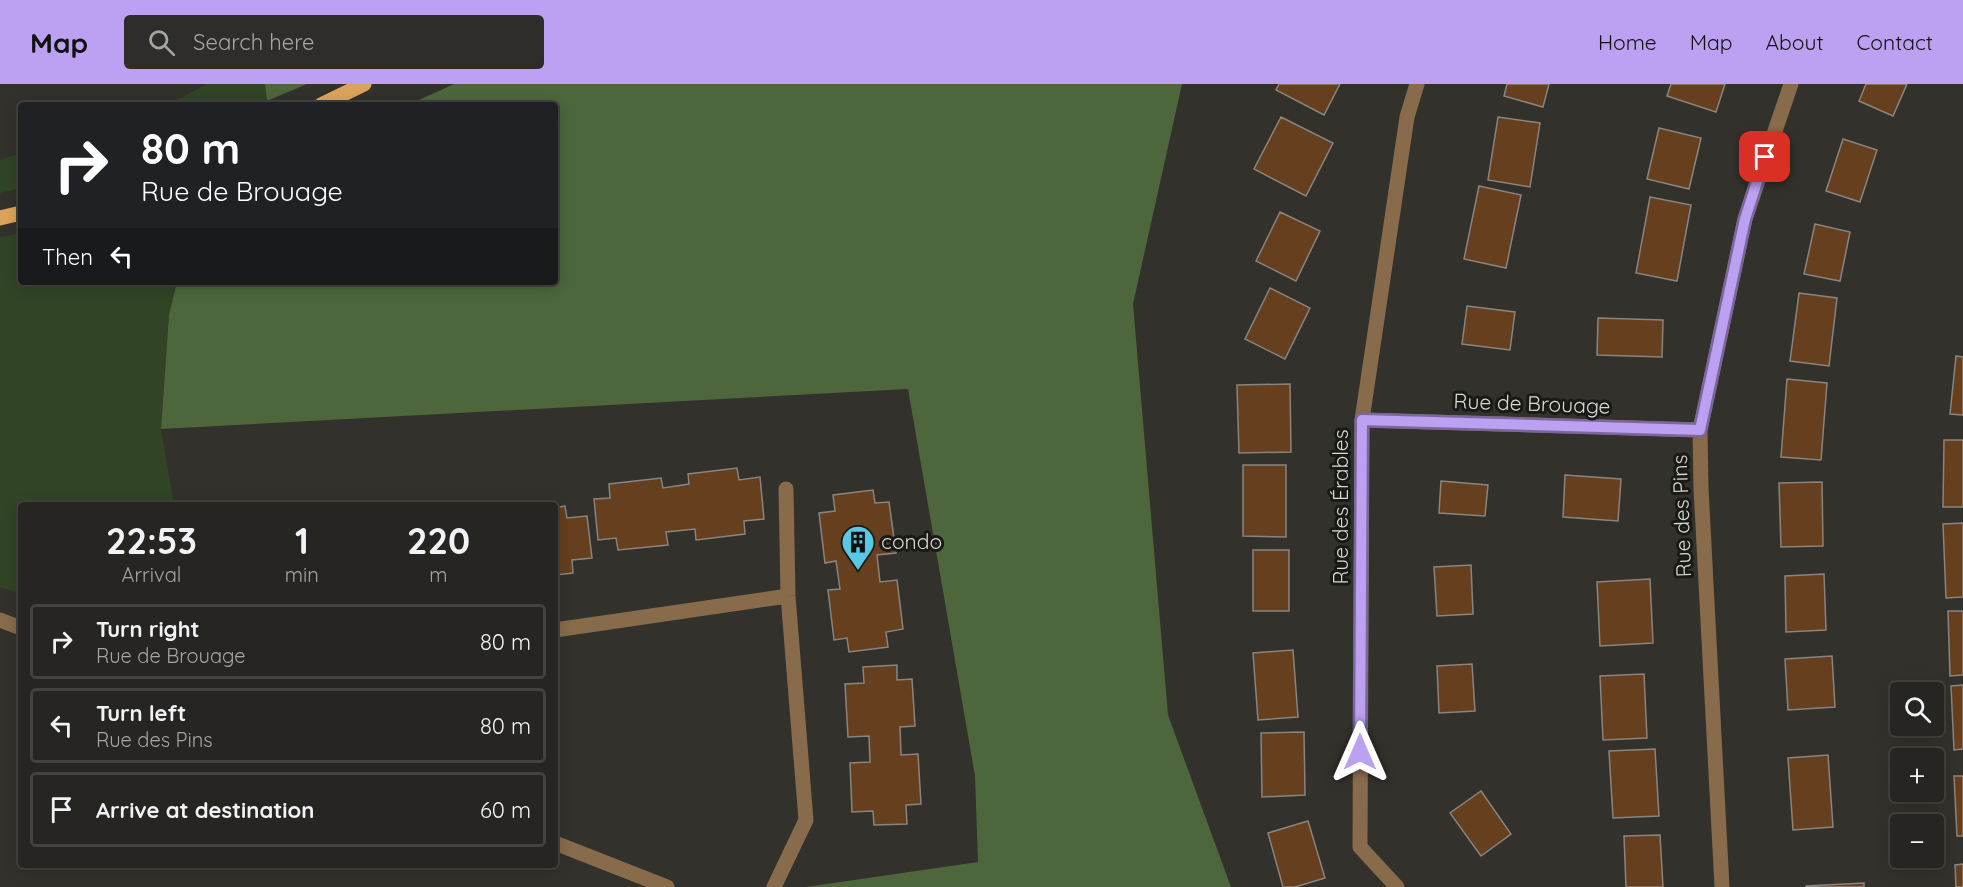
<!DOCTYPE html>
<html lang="en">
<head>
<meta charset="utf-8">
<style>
	:root { --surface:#262521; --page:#2e2d2a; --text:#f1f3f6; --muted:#a4a5a5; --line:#42423f; --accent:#bca0f2 }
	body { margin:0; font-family:Quicksand,sans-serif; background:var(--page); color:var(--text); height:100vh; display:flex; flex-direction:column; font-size:22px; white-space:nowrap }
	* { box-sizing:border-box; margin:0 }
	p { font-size:20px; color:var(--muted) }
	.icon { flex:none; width:33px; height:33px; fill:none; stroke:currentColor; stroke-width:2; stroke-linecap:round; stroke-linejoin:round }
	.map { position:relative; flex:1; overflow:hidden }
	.details { position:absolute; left:18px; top:418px; width:540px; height:366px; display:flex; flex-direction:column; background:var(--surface); border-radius:6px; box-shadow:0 3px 15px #0003,0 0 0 2px var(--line) }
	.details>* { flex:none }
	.banner { position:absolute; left:18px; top:18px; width:540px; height:183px; border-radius:6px; box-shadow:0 3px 15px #0003,0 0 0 2px var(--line); background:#202124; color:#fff; overflow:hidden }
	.buttons { position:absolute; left:1890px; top:598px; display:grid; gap:12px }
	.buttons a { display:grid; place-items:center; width:54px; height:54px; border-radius:6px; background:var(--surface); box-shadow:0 3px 15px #0003,0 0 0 2px var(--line); font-size:30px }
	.pin { position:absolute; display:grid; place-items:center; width:51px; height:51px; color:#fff; margin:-26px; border-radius:12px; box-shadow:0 3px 9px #0006 }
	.me { position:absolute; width:66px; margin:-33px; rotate:0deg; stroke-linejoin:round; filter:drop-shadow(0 0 4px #0008) }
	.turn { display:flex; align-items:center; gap:21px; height:126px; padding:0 24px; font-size:27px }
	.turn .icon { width:78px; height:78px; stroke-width:2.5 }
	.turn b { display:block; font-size:42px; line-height:51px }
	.then { display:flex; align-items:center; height:57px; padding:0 24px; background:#0003; gap:12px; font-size:22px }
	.eta { display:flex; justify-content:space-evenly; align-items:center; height:102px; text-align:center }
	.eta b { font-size:36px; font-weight:800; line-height:42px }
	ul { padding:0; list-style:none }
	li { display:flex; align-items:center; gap:18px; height:75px; margin:0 12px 9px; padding:0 12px; border:3px solid var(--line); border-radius:6px }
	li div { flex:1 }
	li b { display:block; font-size:22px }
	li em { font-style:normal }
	header { display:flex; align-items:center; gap:36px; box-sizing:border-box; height:84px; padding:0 30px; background:var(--accent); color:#111 }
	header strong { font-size:28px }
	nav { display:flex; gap:33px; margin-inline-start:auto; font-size:21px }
	.search { width:420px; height:54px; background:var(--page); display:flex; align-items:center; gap:15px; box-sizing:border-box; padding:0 21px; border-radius:6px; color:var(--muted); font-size:22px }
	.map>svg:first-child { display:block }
	.green { fill:#324426 }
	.forest { fill:#4d663c }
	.building { fill:#653f1e; stroke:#8a847f; stroke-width:1.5 }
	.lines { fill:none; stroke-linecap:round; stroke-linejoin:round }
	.minor { stroke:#876b4a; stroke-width:15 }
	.major { stroke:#dca35c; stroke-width:15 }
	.route-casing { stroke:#7a689d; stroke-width:15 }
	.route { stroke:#bca0f2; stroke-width:10 }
	.labels { text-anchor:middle; stroke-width:6; stroke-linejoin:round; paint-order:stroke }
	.street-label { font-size:21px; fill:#d9d8d4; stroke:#191916 }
	.poi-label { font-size:21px; fill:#d9d8d4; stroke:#191916; text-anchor:start }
</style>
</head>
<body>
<header>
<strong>Map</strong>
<div class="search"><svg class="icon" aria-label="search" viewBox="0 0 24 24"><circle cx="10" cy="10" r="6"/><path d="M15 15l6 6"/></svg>Search here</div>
<nav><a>Home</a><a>Map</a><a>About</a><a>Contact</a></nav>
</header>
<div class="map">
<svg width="1963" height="803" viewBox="0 0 1963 803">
	<rect width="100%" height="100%" fill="#32312c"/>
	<!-- green -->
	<path class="green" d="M207,0H265L267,17L258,21H167Z
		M21,69V104L0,109V76Z
		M21,149V198H177L169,231L161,345L174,421L21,422V510L0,503V153Z"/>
	<!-- forest -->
	<path class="forest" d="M265,0H307L267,17Z
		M454,0H1182L1133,220L1168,631L1231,803H806L978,778L975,692L908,305L161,345L169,231L177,198H555V21H408Z"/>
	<!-- building -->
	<path class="building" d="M1279,0H1340L1324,31L1276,6Z
		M1507,0H1549L1543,23L1504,12Z
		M1671,0H1725L1716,28L1667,12Z
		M1866,0H1907L1893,32L1859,17Z
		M1281,33L1333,59L1306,112L1254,85Z
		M1498,33L1540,39L1530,103L1488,96Z
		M1659,44L1701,54L1689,105L1647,95Z
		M1843,55L1877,66L1860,118L1826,107Z
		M1479,102L1521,111L1506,184L1464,175Z
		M1650,113L1691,121L1677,197L1636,189Z
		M1280,128L1320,147L1296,197L1256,177Z
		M1815,140L1850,148L1840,197L1804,190Z
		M1270,204L1310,224L1285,275L1245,255Z
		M1799,209L1837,214L1829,282L1790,277Z
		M1467,222L1515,228L1510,266L1462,260Z
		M1598,234L1663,236L1662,273L1597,271Z
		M1956,272L1963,273V331L1950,330Z
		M1787,295L1827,299L1821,376L1781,373Z
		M1290,300L1291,368L1239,369L1237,301Z
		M1944,356H1963V423H1943Z
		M1243,381H1286V453L1243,452Z
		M737,384L739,396L760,393L764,435L744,437L745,450L696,456L695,445L666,448L668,461L618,466L616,454L598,456L594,415L610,414L609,400L661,394L663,404L689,400L688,390Z
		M1565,391L1621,395L1618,437L1563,433Z
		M1441,397L1488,401L1485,432L1439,429Z
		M1822,398L1823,462L1781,463L1779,399Z
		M873,406L875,419L889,418L896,469L877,471L880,498L897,496L903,545L886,548L888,563L849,568L847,554L834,556L828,506L840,505L836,477L825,479L819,429L835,427L833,411Z
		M565,422L567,434L587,432L592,474L572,476L573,489L555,491V424Z
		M1963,439V513L1946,514L1943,440Z
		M1253,466H1289V527H1253Z
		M1471,481L1473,530L1437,532L1434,483Z
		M1824,490L1826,546L1786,548L1785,492Z
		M1650,495L1653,559L1600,562L1597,498Z
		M1948,527H1963V591L1950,592Z
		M1293,566L1298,633L1258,636L1253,569Z
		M1832,572L1835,623L1788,626L1785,575Z
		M1472,580L1475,627L1439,629L1437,582Z
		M897,581V596L912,595L915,642L900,643L901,671L918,670L921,720L906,721L907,740L874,741L873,727L852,728L850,679L870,678L869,652L848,653L845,600L864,599L863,583Z
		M1644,590L1647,654L1603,656L1600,592Z
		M1963,601V665L1954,666L1951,602Z
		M1304,648L1305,711L1262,713L1261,649Z
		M1655,665L1659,732L1613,734L1609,667Z
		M1828,671L1833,743L1793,746L1788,674Z
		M1954,692H1963V752H1957Z
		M1481,707L1511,750L1481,772L1450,729Z
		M1308,737L1325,794L1295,803H1283L1268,749Z
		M1660,751L1663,803H1626L1624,752Z
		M1963,780V803H1956L1955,781Z
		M1864,799V803H1806V802Z"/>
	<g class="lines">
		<!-- minor -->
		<path class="minor" d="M1362,336L1700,346
			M0,536L21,544
			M555,546L788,512
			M555,759L667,803
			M774,803L806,736L788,512L786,405
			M1397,803L1360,763L1362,336L1407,33L1417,0
			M1722,803L1701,404L1700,346L1745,135L1791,0"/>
		<!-- major -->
		<path class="major" d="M321,21L364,0
			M0,134L21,129"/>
	</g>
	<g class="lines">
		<defs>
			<path id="route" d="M1360,668L1362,336L1700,346L1745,135L1765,73"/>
		</defs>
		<!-- route casing -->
		<use href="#route" class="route-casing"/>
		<!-- route -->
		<use href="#route" class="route"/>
	</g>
	<!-- icons -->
	<defs>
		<symbol id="building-pin" viewBox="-11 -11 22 30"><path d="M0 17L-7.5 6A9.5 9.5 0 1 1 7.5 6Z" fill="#59c8e5" stroke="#191916"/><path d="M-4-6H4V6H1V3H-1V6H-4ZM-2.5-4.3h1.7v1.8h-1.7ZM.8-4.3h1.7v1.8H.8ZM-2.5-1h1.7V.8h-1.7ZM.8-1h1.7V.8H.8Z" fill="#111"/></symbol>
	</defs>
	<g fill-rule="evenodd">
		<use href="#building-pin" x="839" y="439" width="38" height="52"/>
	</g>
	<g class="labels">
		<!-- street labels -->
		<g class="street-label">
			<text transform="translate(1532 320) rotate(2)" y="7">Rue de Brouage</text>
			<text transform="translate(1341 423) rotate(-90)" y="7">Rue des Érables</text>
			<text transform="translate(1682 432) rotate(-92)" y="7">Rue des Pins</text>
		</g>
		<!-- poi labels -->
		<g class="poi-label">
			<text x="881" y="465">condo</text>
		</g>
	</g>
</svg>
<div class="buttons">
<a><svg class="icon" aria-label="search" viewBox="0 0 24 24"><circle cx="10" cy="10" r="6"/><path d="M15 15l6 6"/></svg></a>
<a>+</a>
<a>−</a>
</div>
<div class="pin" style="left:1765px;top:73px;background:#d93025"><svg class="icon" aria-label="arrive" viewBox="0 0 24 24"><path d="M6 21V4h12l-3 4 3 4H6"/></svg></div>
<svg class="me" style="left:1360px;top:668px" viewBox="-20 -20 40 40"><path d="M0-17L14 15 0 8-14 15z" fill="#bca0f2" stroke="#fff" stroke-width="4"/></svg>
<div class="banner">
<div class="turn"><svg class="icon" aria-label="right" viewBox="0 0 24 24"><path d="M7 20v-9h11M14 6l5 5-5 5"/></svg><div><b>80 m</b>Rue de Brouage</div></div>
<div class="then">Then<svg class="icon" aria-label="left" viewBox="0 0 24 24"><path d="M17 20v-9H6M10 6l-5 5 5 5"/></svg></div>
</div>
<section class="details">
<div class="eta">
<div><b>22:53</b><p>Arrival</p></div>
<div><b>1</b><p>min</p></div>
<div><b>220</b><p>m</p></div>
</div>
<ul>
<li><svg class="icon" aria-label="right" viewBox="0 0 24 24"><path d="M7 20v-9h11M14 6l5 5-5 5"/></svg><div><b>Turn right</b><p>Rue de Brouage</p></div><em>80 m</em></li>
<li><svg class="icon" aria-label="left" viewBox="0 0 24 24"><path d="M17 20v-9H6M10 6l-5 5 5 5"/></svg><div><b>Turn left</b><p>Rue des Pins</p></div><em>80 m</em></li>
<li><svg class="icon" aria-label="arrive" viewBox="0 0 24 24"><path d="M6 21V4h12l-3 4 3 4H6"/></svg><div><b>Arrive at destination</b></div><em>60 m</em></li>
</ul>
</section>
</div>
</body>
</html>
